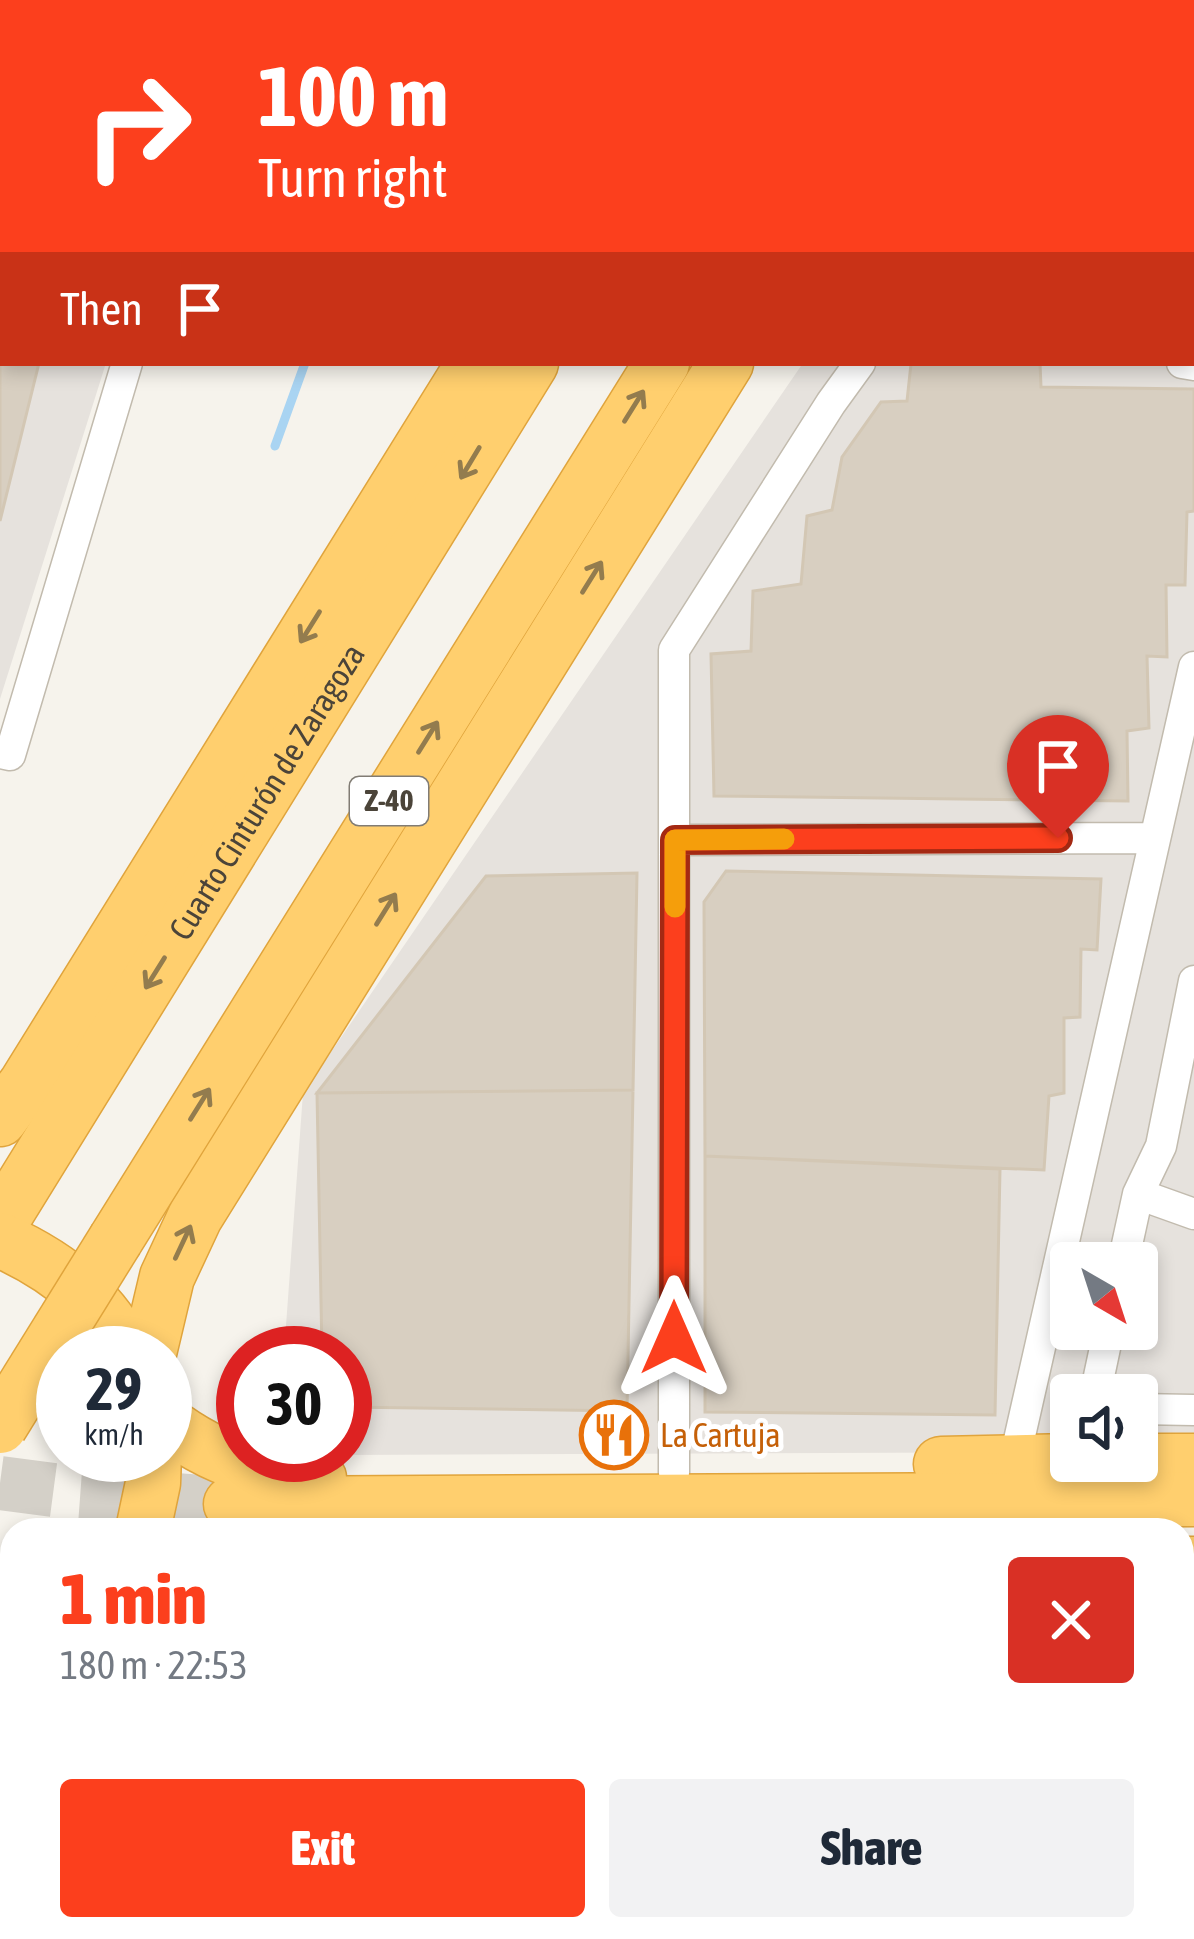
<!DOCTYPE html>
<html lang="en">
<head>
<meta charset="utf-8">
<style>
	:root { --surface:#fff; --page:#f2f2f3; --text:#1f2937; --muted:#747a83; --accent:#fc3f1d }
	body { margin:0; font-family:"Asap Condensed",sans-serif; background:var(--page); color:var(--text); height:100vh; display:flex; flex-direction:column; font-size:45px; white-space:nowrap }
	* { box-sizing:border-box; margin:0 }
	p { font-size:39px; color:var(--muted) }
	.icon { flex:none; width:66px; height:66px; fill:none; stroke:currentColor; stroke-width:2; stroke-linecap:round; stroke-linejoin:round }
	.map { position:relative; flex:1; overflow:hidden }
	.side { position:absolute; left:0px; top:1518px; width:1194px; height:423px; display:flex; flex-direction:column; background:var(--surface); border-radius:36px 36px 0 0; box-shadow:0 6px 18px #0003 }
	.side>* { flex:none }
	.hud { position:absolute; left:0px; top:0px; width:1194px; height:366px; box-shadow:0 6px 18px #0003; background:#fc3f1d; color:#fff; overflow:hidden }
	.needle { width:78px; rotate:141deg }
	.tools { position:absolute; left:1050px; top:1242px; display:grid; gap:24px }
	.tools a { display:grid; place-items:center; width:108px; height:108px; border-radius:12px; background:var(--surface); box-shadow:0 6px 18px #0003; font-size:60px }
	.speed { position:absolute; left:36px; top:1326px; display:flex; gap:24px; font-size:60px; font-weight:700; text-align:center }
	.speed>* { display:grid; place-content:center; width:156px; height:156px; border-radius:50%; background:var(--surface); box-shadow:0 6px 18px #0003; line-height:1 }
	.speed small { font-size:30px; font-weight:400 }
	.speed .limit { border:18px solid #d22; background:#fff; color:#111 }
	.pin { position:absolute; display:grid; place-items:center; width:102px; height:102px; color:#fff; margin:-123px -51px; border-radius:50% 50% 50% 0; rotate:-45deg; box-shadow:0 0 12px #0007 }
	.pin .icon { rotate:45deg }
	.me { position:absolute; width:132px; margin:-66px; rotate:0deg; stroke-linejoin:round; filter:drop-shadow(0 0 9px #0008) }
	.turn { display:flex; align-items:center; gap:42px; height:252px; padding:0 60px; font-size:54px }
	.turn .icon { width:156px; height:156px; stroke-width:2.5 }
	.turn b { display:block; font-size:84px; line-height:102px }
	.then { display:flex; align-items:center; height:114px; padding:0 60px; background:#0003; gap:24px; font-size:45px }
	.round { display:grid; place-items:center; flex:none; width:126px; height:126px; border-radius:12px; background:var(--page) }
	.overview { display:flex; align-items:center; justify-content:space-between; height:204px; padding:0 60px }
	h1 { font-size:72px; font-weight:800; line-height:90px; color:var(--accent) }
	.primary-button { display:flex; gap:24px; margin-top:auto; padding:24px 60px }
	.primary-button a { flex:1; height:138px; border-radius:12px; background:var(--accent); color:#fff; font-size:48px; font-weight:800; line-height:138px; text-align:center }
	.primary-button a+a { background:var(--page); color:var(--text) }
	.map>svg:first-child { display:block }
	.industrial { fill:#e6e2dd; fill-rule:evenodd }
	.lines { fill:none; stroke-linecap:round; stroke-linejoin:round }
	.stream { stroke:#a9d4f2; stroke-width:9 }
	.building { fill:#d8cfc1; stroke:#d3c7b4; stroke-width:3 }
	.motorway-tunnel { stroke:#d4d0c8; stroke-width:54; stroke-dasharray:54 27; stroke-linecap:butt }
	.minor-casing { stroke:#c2bbae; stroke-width:33 }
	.motorway-casing { stroke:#e0a43c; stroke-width:57 }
	.minor { stroke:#fff; stroke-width:30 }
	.motorway { stroke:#ffcf6e; stroke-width:54 }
	.motorway-bridge-casing { stroke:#e0a43c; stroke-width:57; stroke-linecap:butt }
	.motorway-bridge { stroke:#ffcf6e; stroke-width:54 }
	.oneway { stroke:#937c4e }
	.route-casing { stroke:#a42913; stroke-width:30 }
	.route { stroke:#fc3f1d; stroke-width:21 }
	.slow { stroke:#f59e0b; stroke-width:21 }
	.labels { text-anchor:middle; stroke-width:10; stroke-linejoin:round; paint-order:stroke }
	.shield { fill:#fff; stroke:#817c74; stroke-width:3 }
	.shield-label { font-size:30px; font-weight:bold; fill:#4b4439 }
	.street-label { font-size:33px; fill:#4b4439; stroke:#fff }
	.food-label { font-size:33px; fill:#c56008; stroke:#fff; text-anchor:start }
</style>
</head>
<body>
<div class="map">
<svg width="1194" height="1939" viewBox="0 0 1194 1939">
	<rect width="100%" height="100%" fill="#f6f3ec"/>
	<!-- industrial -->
	<path class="industrial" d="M969,0H1194V1452H1137V1395H1071V1452L345,1455V1353H284L303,1093L803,363H1191V3H968ZM1071,1263H1137V1329H1071Z
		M0,161L3,363H106L0,699Z
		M1182,1577H1194V1903L1182,1900Z"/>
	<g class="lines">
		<!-- stream -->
		<path class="stream" d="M417,3L418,0
			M275,446L305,363"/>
	</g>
	<!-- building -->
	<path class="building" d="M0,280L3,363H39L0,521Z
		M1040,363L1041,387L1194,389V511L1187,512L1185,585H1166L1167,657L1147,656L1149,728L1127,731L1128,801L714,796L711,654L751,651L753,591L801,584L807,516L832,510L842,457L881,402L907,401L911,364Z
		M726,871L1101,879L1097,950L1081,949L1080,1017L1064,1018V1093L1049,1096L1044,1170L705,1156L704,902Z
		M637,873L633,1090L317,1093L486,876Z
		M633,1090L627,1411L345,1407V1353H322L317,1093Z
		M705,1156L1000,1169L995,1415L705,1412Z"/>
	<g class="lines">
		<!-- motorway-tunnel -->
		<path class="motorway-tunnel" d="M0,1483L68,1492L231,1504"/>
		<defs>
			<path id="minor" d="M237,3L238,0
				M0,172L3,173
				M0,194L3,195
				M1182,363L1194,365
				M0,753L10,755L127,363
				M675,840L1153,838
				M1138,1194L1194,1214
				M1123,1263L1138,1194L1161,1146L1194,981
				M1095,1395L1109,1329
				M1137,1409L1194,1410
				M1014,1462L1194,667
				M674,1473V650L831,403L860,363"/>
			<g id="motorway">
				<path d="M701,3L702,0"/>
				<path d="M865,3L867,0"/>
				<path d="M0,1119L26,1084L474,363"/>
				<path id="s1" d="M0,1223L531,363"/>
				<path d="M116,1239L662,363"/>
				<path d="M0,1240C52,1263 102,1299 127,1353"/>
				<path d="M149,1353L167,1277L195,1217L726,363"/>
				<path d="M165,1422C210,1457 262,1475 319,1478"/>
				<path d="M1137,1461H1194"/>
				<path d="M941,1464L1071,1461"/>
				<path d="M231,1504L1194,1499"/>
				<path d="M143,1530L153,1483L154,1455"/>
				<path d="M1182,1564H1194"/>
				<path d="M0,1685L12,1680"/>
			</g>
		</defs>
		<!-- minor casing -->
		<use href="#minor" class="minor-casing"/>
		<!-- motorway casing -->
		<use href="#motorway" class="motorway-casing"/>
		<!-- minor -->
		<use href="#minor" class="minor"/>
		<!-- motorway -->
		<use href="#motorway" class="motorway"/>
		<defs>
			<path id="motorway-bridge" d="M0,1426L116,1239"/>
		</defs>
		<!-- motorway-bridge casing -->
		<use href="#motorway-bridge" class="motorway-bridge-casing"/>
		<!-- motorway-bridge -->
		<use href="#motorway-bridge" class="motorway-bridge"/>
	</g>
	<!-- one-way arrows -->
	<defs><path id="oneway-shaft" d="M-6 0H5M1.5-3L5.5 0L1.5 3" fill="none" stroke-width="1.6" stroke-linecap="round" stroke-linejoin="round" transform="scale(3)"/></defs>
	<g class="oneway">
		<use href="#oneway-shaft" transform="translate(634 406) rotate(-58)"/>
		<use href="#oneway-shaft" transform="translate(470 463) rotate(121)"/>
		<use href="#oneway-shaft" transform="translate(592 577) rotate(-58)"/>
		<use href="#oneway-shaft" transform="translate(310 627) rotate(122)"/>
		<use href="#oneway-shaft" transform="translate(428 737) rotate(-58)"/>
		<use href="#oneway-shaft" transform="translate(386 909) rotate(-58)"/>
		<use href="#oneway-shaft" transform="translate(155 973) rotate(122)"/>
		<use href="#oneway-shaft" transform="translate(200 1104) rotate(-58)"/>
		<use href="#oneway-shaft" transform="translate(183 1242) rotate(-65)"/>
	</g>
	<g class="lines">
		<defs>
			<path id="route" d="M674,1338L675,840L1058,838"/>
		</defs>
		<!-- route casing -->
		<use href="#route" class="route-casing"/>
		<!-- route -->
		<use href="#route" class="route"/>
		<!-- slow -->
		<path class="slow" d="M675,907V840L784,839"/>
	</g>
	<!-- icons -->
	<defs>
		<symbol id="restaurant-ring" viewBox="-11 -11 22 22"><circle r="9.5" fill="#fff" stroke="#e8710a" stroke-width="1.5"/><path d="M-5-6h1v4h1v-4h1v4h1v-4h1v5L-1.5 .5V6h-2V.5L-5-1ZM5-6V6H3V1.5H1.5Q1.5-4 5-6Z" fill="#e8710a"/></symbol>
	</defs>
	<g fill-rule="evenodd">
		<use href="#restaurant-ring" x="576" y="1397" width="76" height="76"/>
	</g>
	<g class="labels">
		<!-- shield labels -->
		<rect class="shield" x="350" y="777" width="78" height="48" rx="9"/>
		<g class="shield-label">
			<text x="389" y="811">Z-40</text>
		</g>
		<!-- street labels -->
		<g class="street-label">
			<text dy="12" stroke="none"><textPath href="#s1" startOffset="507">Cuarto Cinturón de Zaragoza</textPath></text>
		</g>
		<!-- food labels -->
		<g class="food-label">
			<text x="660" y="1447">La Cartuja</text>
		</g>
	</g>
</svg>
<div class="tools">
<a><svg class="needle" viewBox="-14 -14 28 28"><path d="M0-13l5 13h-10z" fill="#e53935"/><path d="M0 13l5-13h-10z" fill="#747a83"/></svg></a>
<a><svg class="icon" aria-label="sound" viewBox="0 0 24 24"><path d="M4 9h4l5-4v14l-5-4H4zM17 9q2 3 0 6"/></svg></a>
</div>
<div class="speed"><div>29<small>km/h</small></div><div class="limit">30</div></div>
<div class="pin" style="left:1058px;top:838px;background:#d93025"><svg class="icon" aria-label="arrive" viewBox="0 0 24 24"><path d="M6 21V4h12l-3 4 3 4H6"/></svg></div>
<svg class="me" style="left:674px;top:1338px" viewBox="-20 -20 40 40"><path d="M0-17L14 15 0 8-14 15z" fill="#fc3f1d" stroke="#fff" stroke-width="4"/></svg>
<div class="hud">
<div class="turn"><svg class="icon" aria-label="right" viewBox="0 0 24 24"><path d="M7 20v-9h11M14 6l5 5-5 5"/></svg><div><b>100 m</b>Turn right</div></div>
<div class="then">Then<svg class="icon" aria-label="arrive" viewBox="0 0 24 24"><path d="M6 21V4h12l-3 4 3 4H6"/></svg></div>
</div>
<section class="side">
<div class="overview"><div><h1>1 min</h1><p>180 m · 22:53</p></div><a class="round" style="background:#d93025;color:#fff"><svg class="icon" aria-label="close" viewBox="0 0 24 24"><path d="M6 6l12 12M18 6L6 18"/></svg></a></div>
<div class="primary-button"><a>Exit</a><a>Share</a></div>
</section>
</div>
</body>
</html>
